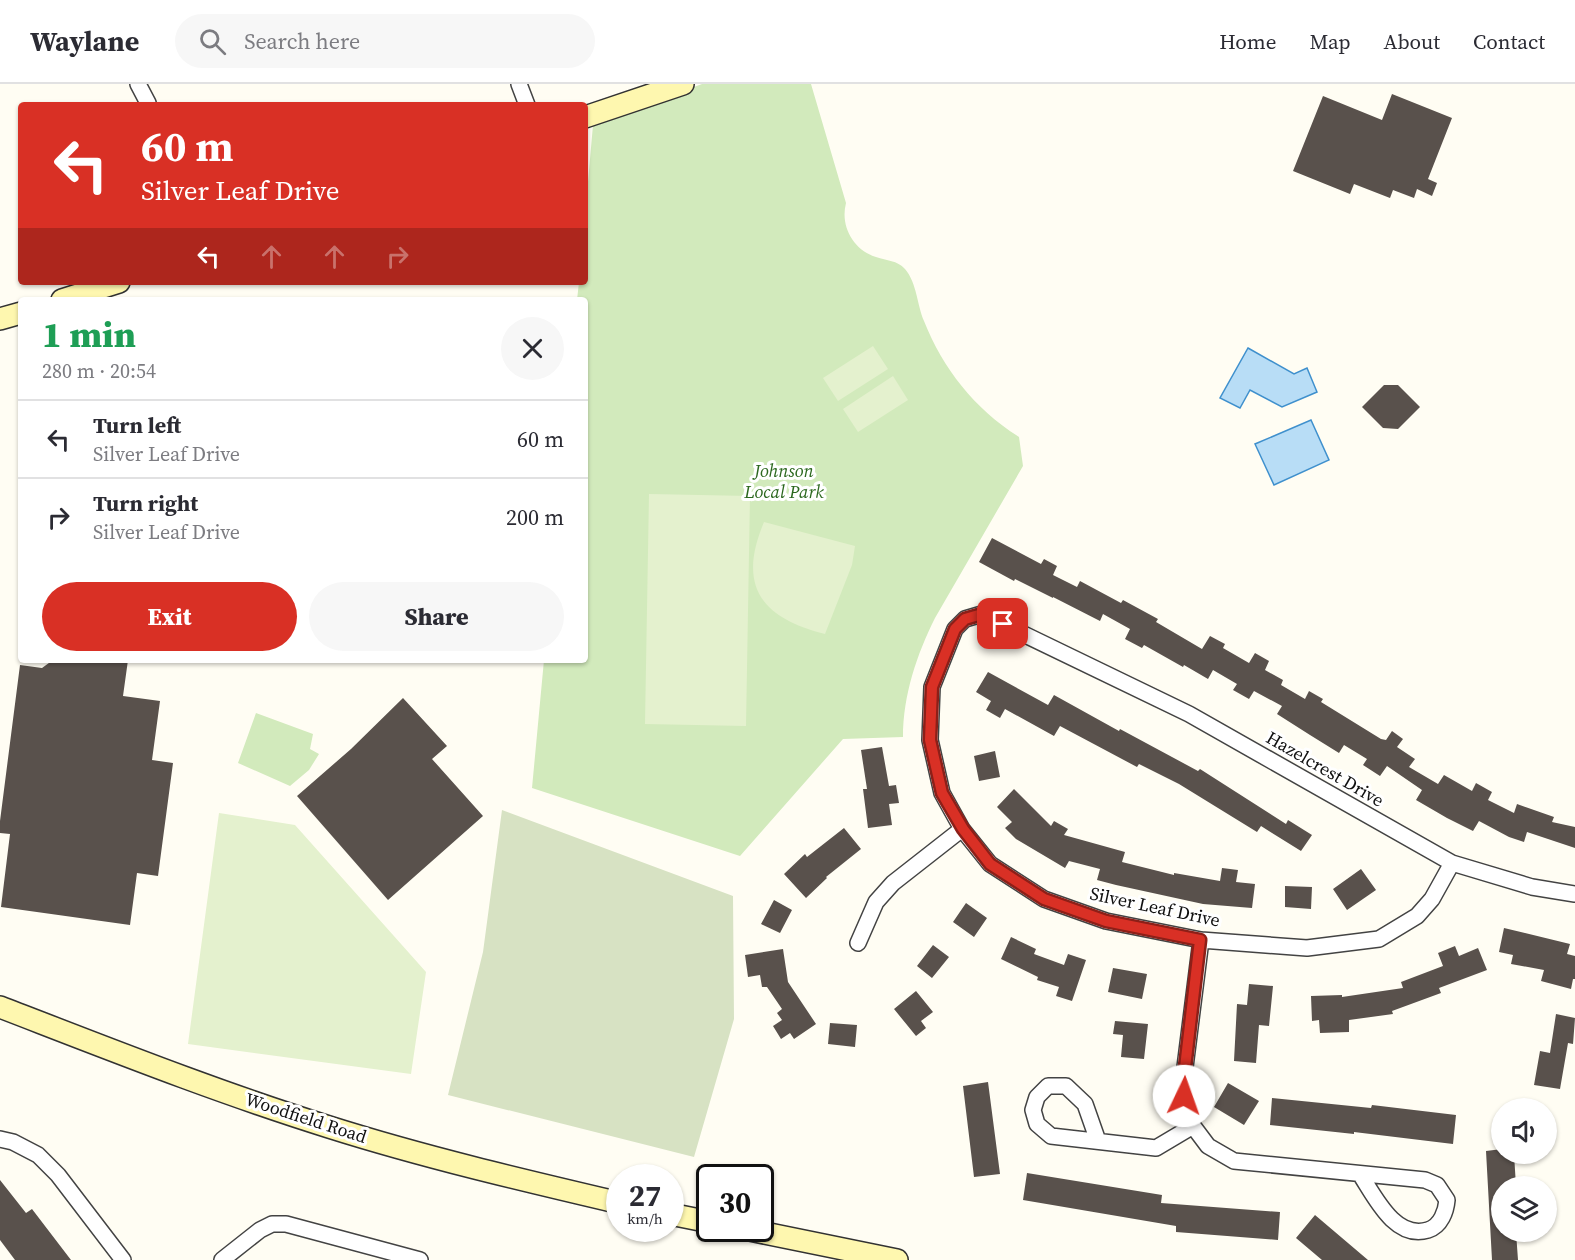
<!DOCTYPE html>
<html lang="en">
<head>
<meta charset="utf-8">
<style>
	:root { --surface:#fff; --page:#f7f7f7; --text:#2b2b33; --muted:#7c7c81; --line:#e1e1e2; --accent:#d93025 }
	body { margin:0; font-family:"Source Serif 4",serif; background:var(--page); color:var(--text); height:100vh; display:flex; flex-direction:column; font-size:22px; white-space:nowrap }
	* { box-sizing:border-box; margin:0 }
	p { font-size:20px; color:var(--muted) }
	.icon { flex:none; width:33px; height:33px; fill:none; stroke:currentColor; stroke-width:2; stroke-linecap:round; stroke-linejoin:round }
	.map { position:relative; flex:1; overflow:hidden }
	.drawer { position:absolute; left:18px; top:213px; width:570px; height:366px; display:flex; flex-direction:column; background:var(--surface); border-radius:6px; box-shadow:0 2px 4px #0004 }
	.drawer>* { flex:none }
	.top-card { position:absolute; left:18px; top:18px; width:570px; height:183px; border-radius:6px; box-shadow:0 2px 4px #0004; background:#d93025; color:#fff; overflow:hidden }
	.tools { position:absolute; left:1491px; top:1014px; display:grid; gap:12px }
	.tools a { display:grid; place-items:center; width:66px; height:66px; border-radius:50%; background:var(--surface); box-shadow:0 2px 4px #0004; font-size:30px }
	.speed { position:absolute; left:606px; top:1080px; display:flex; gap:12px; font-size:30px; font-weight:700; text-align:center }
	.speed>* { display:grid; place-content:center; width:78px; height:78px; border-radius:50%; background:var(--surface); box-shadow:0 2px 4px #0004; line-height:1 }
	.speed small { font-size:15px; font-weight:400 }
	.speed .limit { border:3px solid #111; border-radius:9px; background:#fff; color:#111 }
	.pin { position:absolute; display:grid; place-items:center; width:51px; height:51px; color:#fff; margin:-26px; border-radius:12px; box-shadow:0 3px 9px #0006 }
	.me { position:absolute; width:66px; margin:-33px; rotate:3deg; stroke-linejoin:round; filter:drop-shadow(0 0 4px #0008) }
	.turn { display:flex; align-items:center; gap:21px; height:126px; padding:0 24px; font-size:27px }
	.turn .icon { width:78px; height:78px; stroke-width:2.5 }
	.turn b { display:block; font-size:42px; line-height:51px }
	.lanes { display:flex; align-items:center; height:57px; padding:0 24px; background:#0003; justify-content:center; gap:30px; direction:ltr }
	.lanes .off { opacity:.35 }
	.round { display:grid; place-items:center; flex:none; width:63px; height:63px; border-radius:32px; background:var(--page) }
	.overview { display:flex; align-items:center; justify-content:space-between; height:102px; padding:0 24px }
	h1 { font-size:36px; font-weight:800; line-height:45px; color:#1e9e55 }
	.cta { display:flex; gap:12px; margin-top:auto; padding:12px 24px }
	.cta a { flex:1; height:69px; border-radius:36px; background:var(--accent); color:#fff; font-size:24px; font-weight:800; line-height:69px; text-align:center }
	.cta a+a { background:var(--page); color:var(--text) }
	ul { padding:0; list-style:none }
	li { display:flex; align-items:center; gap:18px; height:78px; padding:0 24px; border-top:2px solid var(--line) }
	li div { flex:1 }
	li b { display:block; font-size:22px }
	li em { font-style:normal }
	header { display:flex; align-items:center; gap:36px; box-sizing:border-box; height:84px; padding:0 30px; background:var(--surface); border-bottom:2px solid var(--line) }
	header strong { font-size:28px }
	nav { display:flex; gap:33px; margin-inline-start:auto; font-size:21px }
	.search { width:420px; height:54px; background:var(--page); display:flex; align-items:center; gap:15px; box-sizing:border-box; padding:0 21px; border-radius:33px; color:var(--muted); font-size:22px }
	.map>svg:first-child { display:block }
	.green { fill:#d2eabc }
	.cemetery { fill:#d7e2c3 }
	.pitch { fill:#e4f1ce }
	.water { fill:#b8ddf6; stroke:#3f90cd; stroke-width:1.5 }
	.building { fill:#59514c }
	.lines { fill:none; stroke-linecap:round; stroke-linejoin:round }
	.street-casing { stroke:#434343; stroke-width:18 }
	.secondary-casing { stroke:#323232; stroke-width:24 }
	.street { stroke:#fff; stroke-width:15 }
	.secondary { stroke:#fef7af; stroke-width:21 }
	.route-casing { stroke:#8d1f18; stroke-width:15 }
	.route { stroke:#d93025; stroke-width:10 }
	.labels { text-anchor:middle; stroke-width:6; stroke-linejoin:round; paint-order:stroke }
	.park-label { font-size:18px; font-style:italic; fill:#2c681f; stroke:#fff }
	.street-label { font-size:18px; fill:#101010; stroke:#fff }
</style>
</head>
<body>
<header>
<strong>Waylane</strong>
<div class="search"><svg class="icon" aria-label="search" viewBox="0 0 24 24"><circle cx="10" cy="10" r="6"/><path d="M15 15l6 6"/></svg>Search here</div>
<nav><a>Home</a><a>Map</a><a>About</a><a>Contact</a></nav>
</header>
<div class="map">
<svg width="1575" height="1176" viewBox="0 0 1575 1176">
	<rect width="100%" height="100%" fill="#fffdf3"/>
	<!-- green -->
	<path class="green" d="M702,0H811L846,119C840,142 853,166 876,173C887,177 897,176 905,185C917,199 917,221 924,237C943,285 975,325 1019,353L1023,382L935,534C917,570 903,611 903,653L843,655L740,772L532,704L544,576H585V216H577L579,198H585V132L593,41Z
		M256,629L313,650L310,665L319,670L309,686L290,702L238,679Z"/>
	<!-- cemetery -->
	<path class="cemetery" d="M502,726L733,812L734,935L694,1073L448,1011L483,868Z"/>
	<!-- pitch -->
	<path class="pitch" d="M873,262L888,285L838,317L823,294Z
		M893,292L908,316L858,348L843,325Z
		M649,410L750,412L746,642L645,640Z
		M764,438L855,462L852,481L825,550C761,534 737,502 764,438Z
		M219,729L295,741L426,888L411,990L188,960Z"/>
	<!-- water -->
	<path class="water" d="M1248,264L1294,290L1307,284L1317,308L1282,323L1250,306L1240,324L1220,314Z
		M1311,336L1329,376L1274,401L1255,360Z"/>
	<!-- building -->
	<path class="building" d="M1392,10L1452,34L1428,95L1437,99L1432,112L1417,105L1414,114L1393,106L1390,114L1354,100L1350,110L1293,87L1323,12L1382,36Z
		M1384,301H1398L1420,323L1398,345L1383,344L1362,323Z
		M992,454L1041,480L1044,475L1057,482L1053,491L1077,503L1080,497L1121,519L1123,516L1158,535L1156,538L1202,565L1210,552L1225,560L1223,564L1249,579L1255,569L1269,577L1265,586L1283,596L1281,601L1305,615L1309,607L1323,615L1321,618L1381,655L1386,656L1392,647L1403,655L1397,663L1415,675L1409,683L1438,700L1444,691L1472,707L1476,699L1492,708L1488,716L1514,729L1517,720L1554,733L1552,738L1575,743V764L1527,748L1524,758L1509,753L1479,737L1473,747L1447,734L1416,716L1422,706L1387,682L1380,692L1363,681L1367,675L1344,661L1339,669L1310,651L1277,630L1282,622L1254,607L1249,615L1233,606L1237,600L1213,586L1208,595L1184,581L1183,583L1144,561L1142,564L1125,555L1130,545L1103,530L1100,537L1053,513V514L1015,495L1014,497L979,478Z
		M53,576H128L123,612L160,617L152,676L173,679L158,792L137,789L130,841L1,823L10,750L0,749V737L20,581L42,584Z
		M988,588L1048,621L1054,611L1119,647L1120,645L1198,687L1200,685L1286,740L1288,736L1312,751L1301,767L1261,742L1257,748L1179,700L1139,680L1137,683L1060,642L1054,652L1005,625L1000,634L986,626L991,617L976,608Z
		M403,614L447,662L432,675L483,732L388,816L297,712L351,665Z
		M882,663L889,702L896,701L899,719L889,720L892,741L868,744L863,705H867L861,666Z
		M995,667L1000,693L979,697L974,672Z
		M1014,705L1051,742L1054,737L1068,745L1064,751L1125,768L1122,778L1174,791V789L1220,797L1222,784L1238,786L1236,798L1255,800L1252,824L1203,820L1116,801L1097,796L1100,785L1069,777L1065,784L1016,755L1005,744L1012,738L997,723Z
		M844,744L861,765L826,793L827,794L806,814L784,790L805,770L807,773Z
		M1361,785L1376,806L1347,826L1333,805Z
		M1285,802L1312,803L1311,825L1285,823Z
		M774,816L792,826L780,849L761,840Z
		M966,819L987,834L974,853L953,838Z
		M1504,844L1570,860L1567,870L1575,872V895H1573L1571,905L1541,897L1544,886L1511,880L1513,871L1499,868Z
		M1011,853L1036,865L1034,870L1064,881L1068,870L1086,876L1072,917L1056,912L1059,903L1037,896L1038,893L1001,875Z
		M933,861L949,873L932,894L917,882Z
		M1455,862L1459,872L1478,864L1487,886L1439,904L1441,909L1392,927L1393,930L1349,936V948L1320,949L1319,936L1312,937L1311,912L1342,911V913L1403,904L1401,898L1443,882L1438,869Z
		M783,865L788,898L816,940L794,955L790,949L781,955L773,942L782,936L777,929L782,925L767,903H762L760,891L748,893L745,871Z
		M1113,884L1147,890L1142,915L1108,908Z
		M1249,900L1273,902L1269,942L1259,941L1256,979L1234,977L1237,920L1247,921Z
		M916,907L933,928L921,937L926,944L916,952L894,925Z
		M1556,930L1575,934L1573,960L1568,959L1560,1005L1534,1001L1540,967L1550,969Z
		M1115,937L1148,940L1144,975L1121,973L1123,951L1113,950Z
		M830,939L857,941L855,963L828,960Z
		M988,998L1000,1090L974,1093L963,1002Z
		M1228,999L1259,1017L1244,1041L1214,1023Z
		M1272,1014L1371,1024L1372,1021L1456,1031L1453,1060L1354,1048V1050L1270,1041Z
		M1502,1065V1070H1514L1516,1102H1502V1148H1516L1518,1176H1492L1486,1067Z
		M1027,1089L1162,1111L1161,1119L1280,1128L1278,1156L1176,1148V1142L1023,1116Z
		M0,1096L26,1129L32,1125L71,1176H15L0,1156Z
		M1315,1131L1368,1176H1322L1296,1154Z"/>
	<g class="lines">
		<defs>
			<path id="street" d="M138,0L148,19
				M519,0L527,21
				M1452,779L1432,815L1417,832L1379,855L1307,864L1201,856L1106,837L1044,815L990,780L962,745L942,709L930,656L932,603L955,545L965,535L982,530L1189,630L1452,779L1532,803L1575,810
				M1201,856L1184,991V1012L1193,1042L1208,1062L1234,1077L1425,1096L1437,1101L1447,1116C1446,1127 1441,1142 1428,1146C1395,1156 1375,1113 1360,1090
				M858,859L876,818L893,799L962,745
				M0,1055L13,1058L38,1071L58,1091L123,1176
				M1098,1057L1085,1020L1066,1002H1048L1037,1013L1033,1026L1037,1040L1051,1052L1156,1064L1193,1042
				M222,1176L260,1146L272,1140H286L420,1176"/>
			<path id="secondary" d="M585,33L683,0
				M62,216L119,198
				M0,235L21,229
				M0,923C109,965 217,1008 329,1043C424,1073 522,1096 620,1119
				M670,1130L710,1138
				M740,1144L897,1176"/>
		</defs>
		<!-- street casing -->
		<use href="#street" class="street-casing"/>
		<!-- secondary casing -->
		<use href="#secondary" class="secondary-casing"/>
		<!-- street -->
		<use href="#street" class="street"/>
		<!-- secondary -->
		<use href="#secondary" class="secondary"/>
	</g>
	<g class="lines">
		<defs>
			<path id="route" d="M1003,540L982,530L965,535L955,545L932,603L930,656L942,709L963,745L990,780L1044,815L1106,837L1200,856L1184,992V1012"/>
		</defs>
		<!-- route casing -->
		<use href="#route" class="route-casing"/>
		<!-- route -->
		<use href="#route" class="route"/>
	</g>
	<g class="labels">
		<!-- park labels -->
		<g class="park-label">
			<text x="784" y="393">Johnson<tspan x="784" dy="21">Local Park</tspan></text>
		</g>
		<!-- street labels -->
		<g class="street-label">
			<text transform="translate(1325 685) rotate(30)" y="6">Hazelcrest Drive</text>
			<text transform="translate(1155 823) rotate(12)" y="6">Silver Leaf Drive</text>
			<text transform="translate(306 1034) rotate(18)" y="6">Woodfield Road</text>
		</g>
	</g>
</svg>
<div class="tools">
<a><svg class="icon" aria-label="sound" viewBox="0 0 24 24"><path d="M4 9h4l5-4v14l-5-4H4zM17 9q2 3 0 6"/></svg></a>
<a><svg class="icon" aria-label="layers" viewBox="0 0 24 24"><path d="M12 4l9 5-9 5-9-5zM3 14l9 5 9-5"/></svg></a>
</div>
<div class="speed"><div>27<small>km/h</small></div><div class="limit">30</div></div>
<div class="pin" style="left:1003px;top:540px;background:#d93025"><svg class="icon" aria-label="arrive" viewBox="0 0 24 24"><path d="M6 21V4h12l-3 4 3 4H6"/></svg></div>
<svg class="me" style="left:1184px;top:1012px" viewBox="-20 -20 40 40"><circle r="19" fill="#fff"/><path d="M0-13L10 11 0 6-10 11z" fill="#d93025"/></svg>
<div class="top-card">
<div class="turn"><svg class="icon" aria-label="left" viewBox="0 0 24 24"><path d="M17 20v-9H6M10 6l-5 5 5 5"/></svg><div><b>60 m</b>Silver Leaf Drive</div></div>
<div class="lanes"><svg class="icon" aria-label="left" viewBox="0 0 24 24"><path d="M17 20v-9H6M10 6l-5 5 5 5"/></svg><svg class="icon off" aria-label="ahead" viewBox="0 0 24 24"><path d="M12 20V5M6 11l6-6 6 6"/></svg><svg class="icon off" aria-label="ahead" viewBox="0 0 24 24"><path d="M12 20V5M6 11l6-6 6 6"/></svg><svg class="icon off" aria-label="right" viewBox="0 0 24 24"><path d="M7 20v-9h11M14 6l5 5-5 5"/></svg></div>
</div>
<section class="drawer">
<div class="overview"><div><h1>1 min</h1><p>280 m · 20:54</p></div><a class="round"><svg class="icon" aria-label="close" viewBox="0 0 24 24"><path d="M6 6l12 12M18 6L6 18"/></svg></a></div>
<ul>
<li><svg class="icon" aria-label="left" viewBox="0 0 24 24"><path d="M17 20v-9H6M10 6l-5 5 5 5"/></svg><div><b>Turn left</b><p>Silver Leaf Drive</p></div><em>60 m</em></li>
<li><svg class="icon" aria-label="right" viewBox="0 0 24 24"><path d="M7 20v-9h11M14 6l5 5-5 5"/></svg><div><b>Turn right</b><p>Silver Leaf Drive</p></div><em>200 m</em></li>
</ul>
<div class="cta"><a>Exit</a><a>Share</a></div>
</section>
</div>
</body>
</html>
